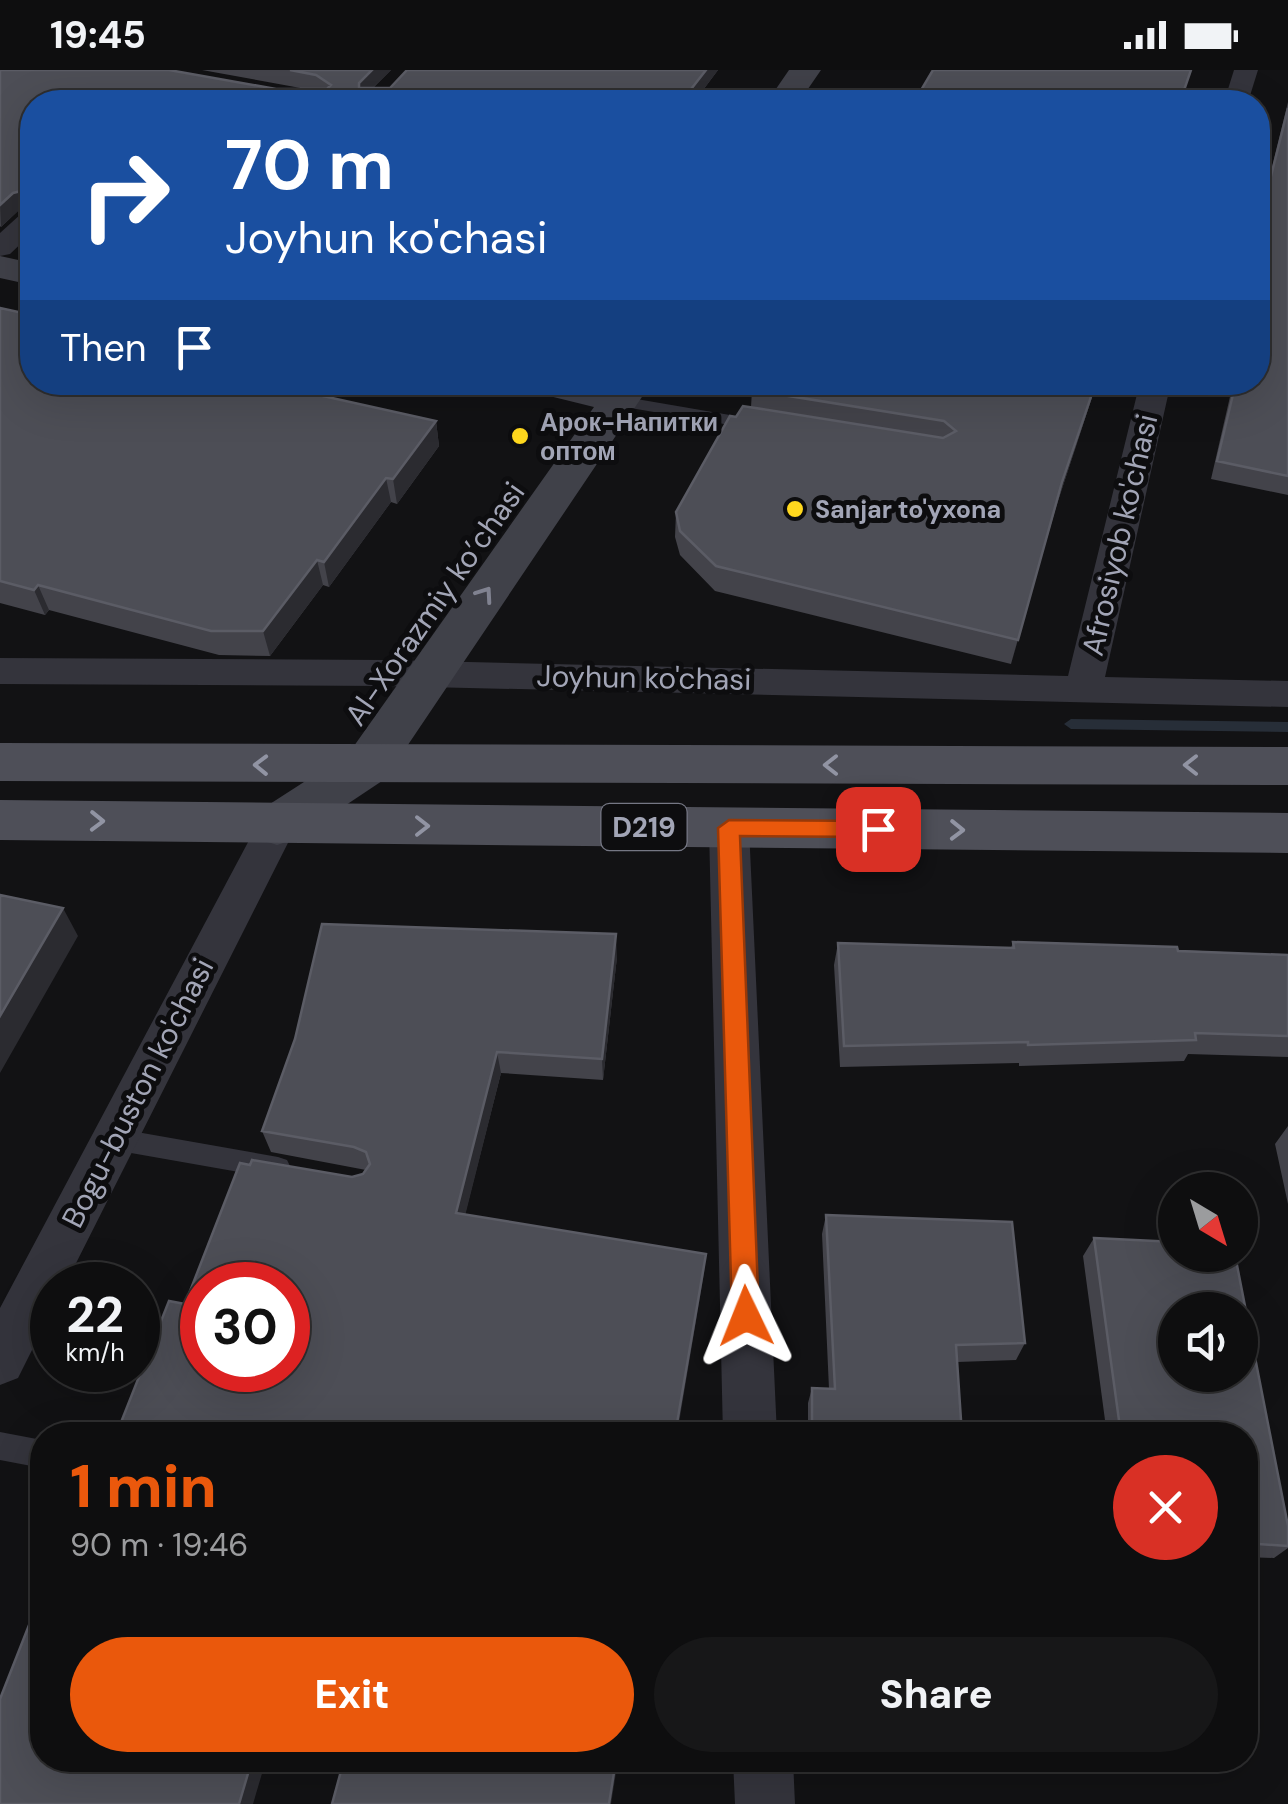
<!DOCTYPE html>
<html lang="en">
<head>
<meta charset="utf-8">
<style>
	:root { --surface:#0e0e0f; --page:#171718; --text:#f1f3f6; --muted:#9b9c9e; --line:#2e2e2f; --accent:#ea580c }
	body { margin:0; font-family:"DM Sans",sans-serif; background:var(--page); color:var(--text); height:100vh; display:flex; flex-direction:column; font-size:38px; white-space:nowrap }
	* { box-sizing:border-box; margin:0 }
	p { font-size:32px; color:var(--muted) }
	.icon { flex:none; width:55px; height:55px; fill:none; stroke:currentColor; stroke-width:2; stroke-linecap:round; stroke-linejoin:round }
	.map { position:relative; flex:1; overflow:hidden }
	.drawer { position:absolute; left:30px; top:1352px; width:1228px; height:350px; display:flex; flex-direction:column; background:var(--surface); border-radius:40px; box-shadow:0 10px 40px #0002,0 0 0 2px var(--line) }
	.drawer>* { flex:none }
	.guide { position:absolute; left:20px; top:20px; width:1250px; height:305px; border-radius:40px; box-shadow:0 10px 40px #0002,0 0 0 2px var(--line); background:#1a4fa0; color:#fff; overflow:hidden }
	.needle { width:65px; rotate:142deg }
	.buttons { position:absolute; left:1158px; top:1102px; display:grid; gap:20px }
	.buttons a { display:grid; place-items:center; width:100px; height:100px; border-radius:50%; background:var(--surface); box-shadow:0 10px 40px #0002,0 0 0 2px var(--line); font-size:50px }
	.speed { position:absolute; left:30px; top:1192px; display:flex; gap:20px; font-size:50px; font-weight:700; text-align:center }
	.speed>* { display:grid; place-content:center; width:130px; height:130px; border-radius:50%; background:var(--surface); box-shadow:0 10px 40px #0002,0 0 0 2px var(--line); line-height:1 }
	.speed small { font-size:25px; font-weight:400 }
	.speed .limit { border:15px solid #d22; background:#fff; color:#111 }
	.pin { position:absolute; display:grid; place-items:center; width:85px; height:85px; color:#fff; margin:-42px; border-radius:20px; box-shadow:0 5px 15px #0006 }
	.me { position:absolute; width:110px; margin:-55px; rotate:358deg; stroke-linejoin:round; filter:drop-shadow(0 0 8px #0008) }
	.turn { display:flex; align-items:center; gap:35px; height:210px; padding:0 40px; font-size:45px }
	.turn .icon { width:130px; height:130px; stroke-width:2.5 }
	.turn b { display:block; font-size:70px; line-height:85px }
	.then { display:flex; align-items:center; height:95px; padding:0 40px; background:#0003; gap:20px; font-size:38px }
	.round { display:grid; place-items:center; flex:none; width:105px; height:105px; border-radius:52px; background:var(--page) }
	.overview { display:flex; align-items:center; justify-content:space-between; height:170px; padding:0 40px }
	h1 { font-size:60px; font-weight:800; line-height:75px; color:var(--accent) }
	.action { display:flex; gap:20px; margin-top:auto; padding:20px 40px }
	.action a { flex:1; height:115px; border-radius:60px; background:var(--accent); color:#fff; font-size:40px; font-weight:800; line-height:115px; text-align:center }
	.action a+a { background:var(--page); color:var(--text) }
	.status { display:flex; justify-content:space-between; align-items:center; height:70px; padding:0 50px; background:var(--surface); direction:ltr }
	.status svg { height:28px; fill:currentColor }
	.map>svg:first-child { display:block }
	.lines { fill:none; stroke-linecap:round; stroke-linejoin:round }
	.stream { fill:#272e38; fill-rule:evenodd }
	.lane { fill:#34343c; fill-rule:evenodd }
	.street { fill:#34343c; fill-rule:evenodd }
	.secondary { fill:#404149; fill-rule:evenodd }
	.primary { fill:#4e4f58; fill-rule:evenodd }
	.wall { fill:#43434a; fill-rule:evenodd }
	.shaded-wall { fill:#2b2b30 }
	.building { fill:#4d4e56; stroke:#5b5c65; stroke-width:2.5; fill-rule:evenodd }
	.oneway { stroke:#808290 }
	.oneway2 { stroke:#9194a3 }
	.route { fill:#ea580c; stroke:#983908; stroke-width:2.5 }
	.poi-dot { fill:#ffd81e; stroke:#0d0d0f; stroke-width:4 }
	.labels { text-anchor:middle; stroke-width:10; stroke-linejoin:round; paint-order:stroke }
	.far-poi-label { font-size:25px; font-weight:bold; fill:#a2a5b6; stroke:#0d0d0f; text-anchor:start }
	.shield { fill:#0d0d0f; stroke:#757784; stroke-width:2.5 }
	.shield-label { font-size:28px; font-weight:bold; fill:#a2a5b6 }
	.street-label { font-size:30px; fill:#a2a5b6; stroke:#0d0d0f }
</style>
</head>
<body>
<div class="status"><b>19:45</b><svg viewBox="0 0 49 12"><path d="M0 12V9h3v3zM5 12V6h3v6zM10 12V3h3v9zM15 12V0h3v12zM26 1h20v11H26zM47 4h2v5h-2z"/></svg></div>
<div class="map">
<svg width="1288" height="1734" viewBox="0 0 1288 1734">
	<rect width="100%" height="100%" fill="#121214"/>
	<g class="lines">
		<!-- stream -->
		<path class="stream" d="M1071,649L1288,652V662L1071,659L1064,654Z"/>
		<!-- lane -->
		<path class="lane" d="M619,326L759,350L767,355L759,360L613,335V327Z
			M114,1058L278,1087L287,1090L291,1098L287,1106L278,1109L114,1080L105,1077L102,1069L105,1061Z
			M0,1362L42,1370V1398L0,1390Z"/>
		<!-- street -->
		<path class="street" d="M1234,0H1258L1248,32H1224Z
			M32,141V163L10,184L0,186V163L22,143Z
			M1140,312H1171L1105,607L1288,611V637L385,616L0,614V588L385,590L1068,606Z
			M277,740L291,744L297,755L65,1215H52V1240L18,1308L0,1315V1238L263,744Z
			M729,743L743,747L749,758L777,1365H723L709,758L715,747Z
			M733,1690H793L795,1734H735Z"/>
		<!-- secondary -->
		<path class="secondary" d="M789,0H821L799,32H767Z
			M0,186L32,193V215L0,208Z
			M519,312H592L609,316L612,312H652L385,709L295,769L277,775L259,769L251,755L259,741L349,683L594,337L525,320Z"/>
		<!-- primary -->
		<path class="primary" d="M0,673L1288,677V715L0,711Z
			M0,730L1288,743V783L0,770Z"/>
	</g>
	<!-- wall -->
	<path class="wall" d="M0,0L276,19H306L202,0H391L373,18H390L407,0H718L694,32H32V155L29,146L30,138L19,140L1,157L0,156Z
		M1288,32V425L1211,409L1232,318L1205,312H1258V155Z
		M0,238L32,312H292L294,320L436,351L439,376L397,434L391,432L329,517L323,515L270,586L219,585L49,540L45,545L0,533Z
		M756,312H1097L1056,437L1011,594L715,521L680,485L675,467L676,442L751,337L752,320Z
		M1013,872L1288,885V987L1188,984L1184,991L1019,996V993L840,997L834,895L838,873L1011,878Z
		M617,887L603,1010L501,1003L465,1144L704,1203L185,1234L352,1107L363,1104L366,1100L271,1082L262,1061Z
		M1288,1056V1134L1275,1074Z
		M826,1145L1025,1273L1016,1290L957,1292L962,1365H808V1333L812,1318L829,1319L822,1164Z
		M1094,1168L1175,1172V1185H1235L1288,1456V1478L1274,1488L1245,1487V1365H1107L1083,1186ZM1175,1240H1240V1305H1175Z"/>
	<!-- shaded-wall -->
	<path class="shaded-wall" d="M372,0H391L361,29L359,13Z
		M706,0H718L694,32H681Z
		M25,120L31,137L19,140L1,157L0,135L13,123Z
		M282,312H292L296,327L278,316Z
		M1096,312H1097L1056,437L1011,594L1062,412Z
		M436,351L439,376L397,434L393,409Z
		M386,408L391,432L329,517L324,492Z
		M317,490L323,515L270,586L263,561Z
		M38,515L49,540L45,545L34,520Z
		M63,838L78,866L0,1003V946Z
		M616,864L617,887L603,1010L602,989Z
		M497,982L501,1003L461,1162L456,1143Z
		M706,1184L704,1203L677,1365H675Z
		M252,1690H266L253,1734H239Z
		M616,1690H618L611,1734H609Z"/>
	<!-- building -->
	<path class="building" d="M0,0H169L276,19H327L331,15L316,5L290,0H372L359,13V18H390L407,0H706L681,32H32V147L29,146L30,124L25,120L13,123L0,135Z
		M933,0H1191L1180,32H914Z
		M1288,38V406L1217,391L1236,312H1258V158Z
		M0,238L32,245V312H282L278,316L436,351L393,409L386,408L324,492L317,490L263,561H211L38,515L34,520L0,511Z
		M756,312H1096L1062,412L1018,570L716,496L680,461L676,442L730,346L736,347L743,336L943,368L956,361L944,351L752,320Z
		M0,825L63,838L0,946Z
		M322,854L616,864L602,989L497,982L456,1143L706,1184L675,1365H116L169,1231L185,1234L240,1093L250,1095L252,1090L352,1107L363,1104L370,1094L366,1082L354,1077L262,1061L295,969ZM202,1215H288V1300H202Z
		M1013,872L1177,877L1178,881L1288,885V966L1195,963L1196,970L1028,975V972L844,976L838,873L1014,878Z
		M826,1145L1012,1152L1025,1273L956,1275L962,1365H812V1318L835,1319Z
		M1094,1168L1175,1172V1185H1235L1288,1456V1476L1245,1473V1365H1121ZM1175,1240H1240V1305H1175Z
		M42,1522V1690H252L239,1734H0V1629Z
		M344,1690H616L609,1734H332Z"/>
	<!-- one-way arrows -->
	<defs><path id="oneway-chevron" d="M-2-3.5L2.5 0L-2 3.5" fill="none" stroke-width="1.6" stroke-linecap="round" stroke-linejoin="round" transform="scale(2.5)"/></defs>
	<use class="oneway" href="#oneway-chevron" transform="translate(485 524) rotate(-55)"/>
	<g class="oneway2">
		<use href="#oneway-chevron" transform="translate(261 695) rotate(-179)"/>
		<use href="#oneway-chevron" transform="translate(831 695) rotate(180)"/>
		<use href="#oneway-chevron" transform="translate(1191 695) rotate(180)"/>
		<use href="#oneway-chevron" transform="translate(97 751) rotate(1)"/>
		<use href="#oneway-chevron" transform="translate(422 756)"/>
		<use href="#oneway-chevron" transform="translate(957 760) rotate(1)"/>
	</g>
	<!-- route -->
	<path class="route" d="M729,750L878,751L889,759L878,767L740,766L759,1246L755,1255L746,1259L736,1255L732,1246L718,758Z"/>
	<!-- markers -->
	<g class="poi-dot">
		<circle cx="520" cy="366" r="10"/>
		<circle cx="795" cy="439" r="10"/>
	</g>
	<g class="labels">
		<!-- far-poi labels -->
		<g class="far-poi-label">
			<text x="540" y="361">Арок-Напитки<tspan x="540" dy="29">оптом</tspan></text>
			<text x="815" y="448">Sanjar to'yxona</text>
		</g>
		<!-- shield labels -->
		<rect class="shield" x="601.5" y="734" width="85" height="46" rx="8"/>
		<g class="shield-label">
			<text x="644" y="767">D219</text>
		</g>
		<!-- street labels -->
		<g class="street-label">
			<text transform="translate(1120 465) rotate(-77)" y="10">Afrosiyob ko'chasi</text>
			<text transform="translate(435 534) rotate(-55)" y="10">Al-Xorazmiy ko’chasi</text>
			<text transform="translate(644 608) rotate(1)" y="10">Joyhun ko'chasi</text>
			<text transform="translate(138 1023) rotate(-63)" y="10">Bogu-buston ko'chasi</text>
		</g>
	</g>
</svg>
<div class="buttons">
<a><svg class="needle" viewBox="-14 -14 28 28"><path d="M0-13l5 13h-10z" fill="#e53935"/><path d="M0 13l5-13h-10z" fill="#9b9c9e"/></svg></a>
<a><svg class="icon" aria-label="sound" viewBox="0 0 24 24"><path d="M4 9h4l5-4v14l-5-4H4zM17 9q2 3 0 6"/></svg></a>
</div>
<div class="speed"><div>22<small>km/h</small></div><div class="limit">30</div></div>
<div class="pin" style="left:878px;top:759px;background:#d93025"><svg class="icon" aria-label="arrive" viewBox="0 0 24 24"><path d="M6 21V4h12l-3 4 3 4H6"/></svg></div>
<svg class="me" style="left:746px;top:1246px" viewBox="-20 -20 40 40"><path d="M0-17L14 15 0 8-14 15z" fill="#ea580c" stroke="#fff" stroke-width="4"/></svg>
<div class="guide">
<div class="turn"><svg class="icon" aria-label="right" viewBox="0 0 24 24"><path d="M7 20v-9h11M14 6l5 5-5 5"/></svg><div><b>70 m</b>Joyhun ko'chasi</div></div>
<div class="then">Then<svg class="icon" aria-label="arrive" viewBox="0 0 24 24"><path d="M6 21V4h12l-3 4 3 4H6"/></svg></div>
</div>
<section class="drawer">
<div class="overview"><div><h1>1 min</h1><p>90 m · 19:46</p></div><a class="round" style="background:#d93025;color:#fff"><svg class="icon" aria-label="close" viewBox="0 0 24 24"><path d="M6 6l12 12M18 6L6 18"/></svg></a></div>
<div class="action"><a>Exit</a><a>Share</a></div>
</section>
</div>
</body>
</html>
